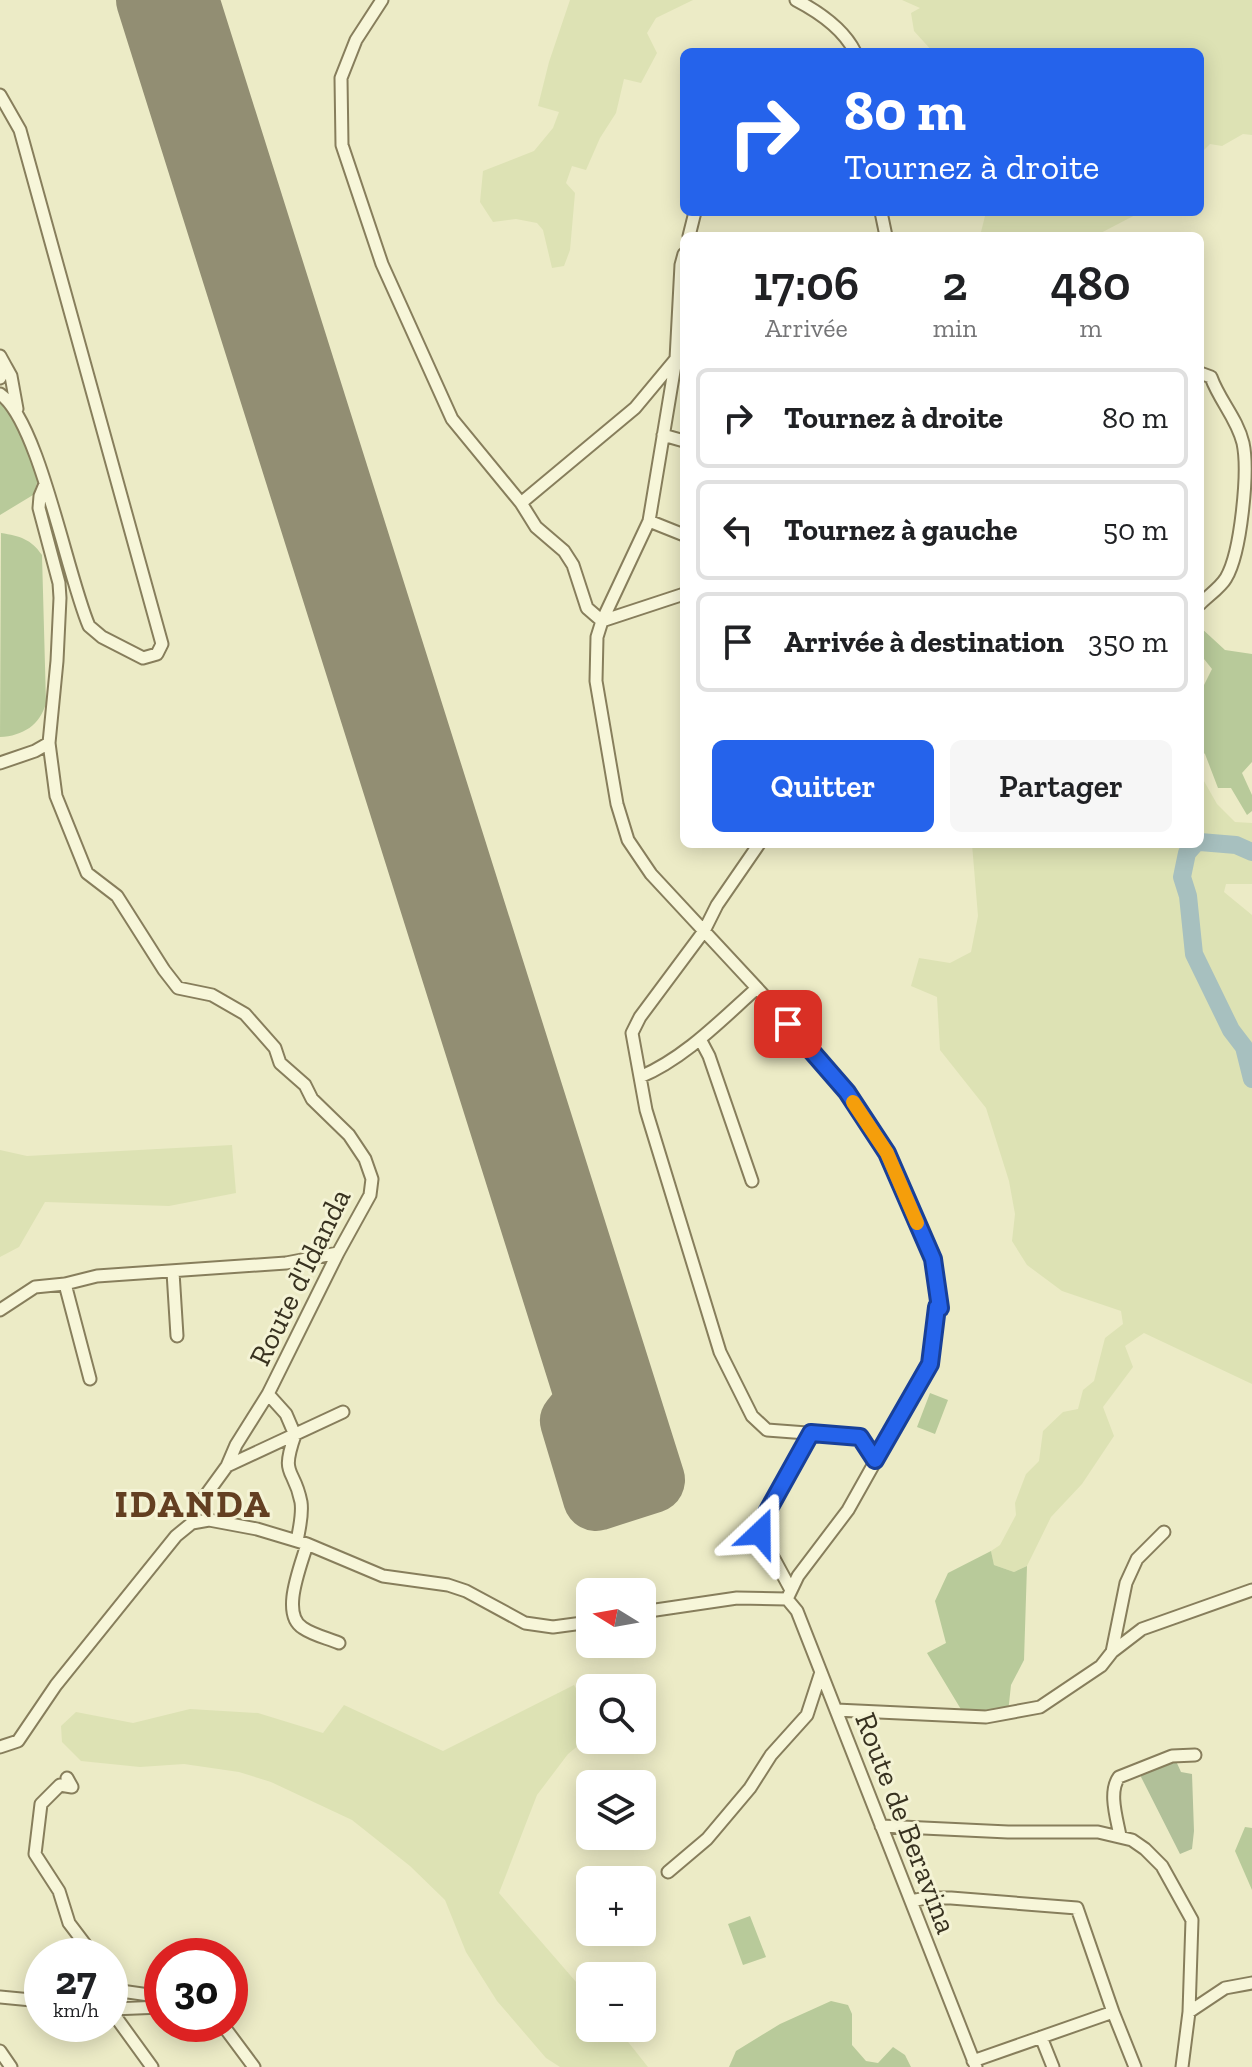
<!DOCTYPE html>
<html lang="fr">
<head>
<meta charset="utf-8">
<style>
	:root { --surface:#fff; --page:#f6f6f6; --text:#202124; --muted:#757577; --line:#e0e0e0; --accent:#2563eb }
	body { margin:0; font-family:"Zilla Slab",serif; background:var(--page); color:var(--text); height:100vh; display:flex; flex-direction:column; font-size:30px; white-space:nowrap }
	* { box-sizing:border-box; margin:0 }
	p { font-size:26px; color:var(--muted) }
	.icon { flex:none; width:44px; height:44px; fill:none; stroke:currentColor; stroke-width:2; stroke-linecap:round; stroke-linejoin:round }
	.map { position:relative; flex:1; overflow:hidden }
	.details { position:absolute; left:680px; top:232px; width:524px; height:616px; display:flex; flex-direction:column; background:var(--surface); border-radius:12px; box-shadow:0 4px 20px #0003 }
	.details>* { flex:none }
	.hud { position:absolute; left:680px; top:48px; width:524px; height:168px; border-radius:12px; box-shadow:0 4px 20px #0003; background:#2563eb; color:#fff; overflow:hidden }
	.needle { width:52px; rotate:281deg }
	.buttons { position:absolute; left:576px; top:1578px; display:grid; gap:16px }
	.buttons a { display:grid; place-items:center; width:80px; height:80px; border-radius:12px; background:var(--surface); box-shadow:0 4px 20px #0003; font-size:40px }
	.speed { position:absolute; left:24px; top:1938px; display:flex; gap:16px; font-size:40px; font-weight:700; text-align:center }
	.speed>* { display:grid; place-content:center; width:104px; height:104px; border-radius:50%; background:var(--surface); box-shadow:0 4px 20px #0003; line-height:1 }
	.speed small { font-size:20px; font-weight:400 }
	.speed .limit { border:12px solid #d22; background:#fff; color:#111 }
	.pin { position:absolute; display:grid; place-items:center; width:68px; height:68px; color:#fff; margin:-34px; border-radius:16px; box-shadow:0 4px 12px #0006 }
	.me { position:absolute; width:88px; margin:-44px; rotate:23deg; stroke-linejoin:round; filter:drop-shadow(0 0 6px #0008) }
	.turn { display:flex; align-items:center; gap:28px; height:168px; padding:0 32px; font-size:36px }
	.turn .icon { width:104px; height:104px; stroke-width:2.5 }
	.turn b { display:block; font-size:56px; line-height:68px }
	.eta { display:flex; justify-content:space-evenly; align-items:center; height:136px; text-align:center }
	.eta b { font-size:48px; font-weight:600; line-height:56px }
	.button { display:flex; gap:16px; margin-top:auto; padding:16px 32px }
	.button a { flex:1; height:92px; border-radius:12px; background:var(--accent); color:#fff; font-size:32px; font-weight:600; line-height:92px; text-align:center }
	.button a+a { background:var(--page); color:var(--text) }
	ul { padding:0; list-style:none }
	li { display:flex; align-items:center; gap:24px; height:100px; margin:0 16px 12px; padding:0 16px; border:4px solid var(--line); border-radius:12px }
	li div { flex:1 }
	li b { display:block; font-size:30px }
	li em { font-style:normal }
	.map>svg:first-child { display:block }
	.farmland { fill:#dde2b4 }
	.green { fill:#b8ca9a }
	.cemetery { fill:#b1c099 }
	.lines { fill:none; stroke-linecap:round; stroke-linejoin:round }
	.river { stroke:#a7c0bf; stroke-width:18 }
	.runway { stroke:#928e73; stroke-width:66 }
	.minor-casing { stroke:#877e5c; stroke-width:15 }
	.minor { stroke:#f7f6d9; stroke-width:11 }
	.route-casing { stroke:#184099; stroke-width:20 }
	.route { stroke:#2563eb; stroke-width:14 }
	.slow { stroke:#f59e0b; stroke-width:14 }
	.labels { text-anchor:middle; stroke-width:6; stroke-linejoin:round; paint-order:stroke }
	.street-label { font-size:30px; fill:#383220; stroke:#f4f3d5 }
	.district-label { font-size:38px; font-weight:bold; letter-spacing:2px; fill:#633f21; stroke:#f4f3d5 }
</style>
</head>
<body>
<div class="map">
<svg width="1252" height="2067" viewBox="0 0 1252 2067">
	<rect width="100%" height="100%" fill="#ecebc6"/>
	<!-- farmland -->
	<path class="farmland" d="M570,0H693L656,18L647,33L657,53L641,83L624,79L616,113L600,138L586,170L572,166L566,183L575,193L570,250L564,266L552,268L543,230L537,223L516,219L493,222L480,202L483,171L534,151L553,128L559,112L538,106L549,62Z
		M902,0H1252V135L1243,134L1222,146L1210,144L1200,154V52H933L914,31L911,13L920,8Z
		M986,212H1141L1095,236H980Z
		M1200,774L1217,804L1235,822L1252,823V884H1226L1224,892L1252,915V1384L1144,1333L1125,1346L1133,1367L1103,1407L1114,1436L1082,1484L1051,1517L1027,1566L1014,1572L994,1565L991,1551L1000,1545L1016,1515L1015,1503L1026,1474L1039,1461L1043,1431L1063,1412L1078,1409L1083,1390L1094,1381L1105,1338L1123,1324L1121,1311L1062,1291L1027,1265L1012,1241L1015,1214L1009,1181L986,1108L940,1050L937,997L911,986L919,958L950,963L971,952L978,916L972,844H1200Z
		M232,1145L236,1193L169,1206L45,1202L19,1247L0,1257V1150L27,1156Z
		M574,1685L590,1714V1736L568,1754L537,1795L499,1893L590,1998V2028H617L648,2067H560L546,2058L497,2001L466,1952L445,1900L410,1866L352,1820L271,1782L239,1772L184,1764L140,1767L81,1761L62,1742L61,1726L76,1712L133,1723L190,1709L258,1713L323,1733L344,1705L443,1751Z"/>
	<!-- green -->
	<path class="green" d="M0,400L20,425L39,477L33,495L0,515Z
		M1,533C20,536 31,539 42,555L46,703C40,725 23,736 0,737Z
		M1200,627L1225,650L1252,654V762L1242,773L1252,795V811L1247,815L1231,788H1218L1205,754L1200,750V693L1212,669L1200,654Z
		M930,1393L948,1400L935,1434L917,1427Z
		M991,1551L994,1565L1014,1572L1027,1566L1024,1660L1011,1685L1008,1713L965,1716L927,1653L946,1643L935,1601L948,1573Z
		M1245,1827L1252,1828V1890L1235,1851Z
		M750,1916L766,1957L743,1965L728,1924Z
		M831,2001L848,2005L852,2014V2045L866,2061L878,2063L893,2047L905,2055L911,2067H729L736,2051L780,2024Z"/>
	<!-- cemetery -->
	<path class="cemetery" d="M1176,1761L1181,1772L1192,1774L1194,1831L1192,1849L1180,1854L1139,1773Z"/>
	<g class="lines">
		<!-- river -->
		<path class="river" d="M1200,842L1236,845L1252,852
			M1195,844L1187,853L1182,877L1188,896L1194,954L1231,1030L1244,1047L1252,1079"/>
		<!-- runway -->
		<path class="runway" d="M149,0L589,1401L573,1421L596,1498L652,1480L186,0"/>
		<defs>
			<path id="minor" d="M382,0L356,40L341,78L342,145L382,264L452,419L521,503L536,527L564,551L573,565L587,608L602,621
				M796,0C819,12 843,28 855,52
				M0,95L20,130L162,644L157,654L143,658L102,637L89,626C67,575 39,421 0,394
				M881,212L886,236
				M689,236L695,212
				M684,254L681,265L676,359L649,521L602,621L597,637L596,681L617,804L628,840L651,874L769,1001L847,1092L887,1153L933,1259L940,1308L937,1307L930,1364L848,1510L798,1576L787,1599
				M0,356L6,367L0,378
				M6,367L11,376L17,409
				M1200,373L1211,377C1219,400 1237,418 1243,443C1249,471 1241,553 1226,578C1221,587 1208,596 1200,604
				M663,435L684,441
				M45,484L40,496L39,508L59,583L60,598L57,661L49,743L56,796L87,873L117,896L164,970L178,988L212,995L245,1014L275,1048L280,1063L305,1085L312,1099L349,1135L365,1159L372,1179L370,1195L338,1253L268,1394L236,1445L227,1466L195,1510L192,1523
				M521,503L635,408L675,360
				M649,521L684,535
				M602,621L684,594
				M0,763L35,751L49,743
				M759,844L717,905L704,931L640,1017L632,1033L646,1110L720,1352L752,1416L767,1430L860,1437L875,1460
				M700,1039L709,1056L752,1181
				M640,1077C685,1058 721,1020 757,988
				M173,1272L177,1336
				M65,1284L90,1379
				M0,1310L35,1287L65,1284L97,1276L286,1263L338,1253
				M268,1394L286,1414L295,1435C280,1478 294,1466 301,1502C303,1515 299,1529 297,1541
				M227,1466L343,1412
				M307,1544C301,1566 280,1614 303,1628C313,1635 327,1638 339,1643
				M791,1590L760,1533L761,1523L811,1433
				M787,1599L797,1611L976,2067
				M642,1612L737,1598L787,1599
				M1112,1652L1126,1583L1137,1559L1164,1532
				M836,1710L986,1717L1040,1707L1101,1666L1112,1652L1142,1629L1252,1590
				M0,1747L18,1741L56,1685L176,1536L192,1523L209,1520L257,1529L307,1544L383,1576L448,1585L466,1591L525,1623L553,1627L590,1622
				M67,1778L72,1787L60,1785L41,1804L35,1854L59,1891L69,1923L94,1956
				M881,1826L1008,1832H1098L1132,1840L1145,1849L1162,1866L1192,1920L1189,2012L1182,2067
				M1120,1836C1117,1819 1108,1792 1119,1777L1172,1756L1195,1755
				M668,1872L707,1839L750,1788L771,1755L807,1715L821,1672
				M911,1901L926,1898H951L1077,1908L1113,2012L1135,2067
				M110,1978L121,1991L156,1996
				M0,1997L42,2001
				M110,2009L152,2067
				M112,2009L162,2007
				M1189,2012L1225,1988L1252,1983
				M222,2024L254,2067
				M1041,2037L1053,2067
				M0,2051L11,2067
				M973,2061L1113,2012"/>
		</defs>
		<!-- minor casing -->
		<use href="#minor" class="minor-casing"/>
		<!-- minor -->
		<use href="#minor" class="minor"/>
	</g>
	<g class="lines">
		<defs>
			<path id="route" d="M760,1533L761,1523L811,1433L860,1437L875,1460L930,1364L937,1307L940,1308L933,1259L887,1153L847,1092L788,1024"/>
		</defs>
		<!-- route casing -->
		<use href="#route" class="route-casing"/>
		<!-- route -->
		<use href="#route" class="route"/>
		<!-- slow -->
		<path class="slow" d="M853,1102L887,1153L917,1223"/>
	</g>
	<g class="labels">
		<!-- street labels -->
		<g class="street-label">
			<text transform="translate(300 1277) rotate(-64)" y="10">Route d'Idanda</text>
			<text transform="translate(906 1823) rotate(69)" y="10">Route de Beravina</text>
		</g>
		<!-- district labels -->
		<g class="district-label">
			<text x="193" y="1517">IDANDA</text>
		</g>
	</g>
</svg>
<div class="buttons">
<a><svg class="needle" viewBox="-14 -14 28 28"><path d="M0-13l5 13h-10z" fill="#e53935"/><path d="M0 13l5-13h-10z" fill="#757577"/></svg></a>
<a><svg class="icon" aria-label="search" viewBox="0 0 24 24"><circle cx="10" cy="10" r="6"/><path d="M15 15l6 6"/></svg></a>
<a><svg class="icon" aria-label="layers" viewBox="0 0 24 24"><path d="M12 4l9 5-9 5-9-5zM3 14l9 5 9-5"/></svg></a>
<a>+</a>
<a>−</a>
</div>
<div class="speed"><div>27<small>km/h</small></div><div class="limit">30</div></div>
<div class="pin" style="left:788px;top:1024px;background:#d93025"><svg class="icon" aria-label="arrive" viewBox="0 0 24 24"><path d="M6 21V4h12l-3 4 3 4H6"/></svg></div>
<svg class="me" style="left:760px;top:1533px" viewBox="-20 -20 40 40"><path d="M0-17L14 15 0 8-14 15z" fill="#2563eb" stroke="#fff" stroke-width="4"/></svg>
<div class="hud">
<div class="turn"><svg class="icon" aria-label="right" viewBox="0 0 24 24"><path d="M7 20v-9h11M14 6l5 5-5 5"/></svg><div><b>80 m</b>Tournez à droite</div></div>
</div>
<section class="details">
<div class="eta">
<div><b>17:06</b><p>Arrivée</p></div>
<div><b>2</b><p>min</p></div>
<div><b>480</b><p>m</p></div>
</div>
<ul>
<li><svg class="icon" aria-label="right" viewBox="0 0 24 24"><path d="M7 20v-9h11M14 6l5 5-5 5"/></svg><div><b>Tournez à droite</b></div><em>80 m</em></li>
<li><svg class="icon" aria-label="left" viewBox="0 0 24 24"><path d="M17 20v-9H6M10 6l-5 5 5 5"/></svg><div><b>Tournez à gauche</b></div><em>50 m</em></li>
<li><svg class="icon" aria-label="arrive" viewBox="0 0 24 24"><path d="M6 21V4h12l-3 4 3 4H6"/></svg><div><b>Arrivée à destination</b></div><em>350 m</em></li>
</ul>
<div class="button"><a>Quitter</a><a>Partager</a></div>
</section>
</div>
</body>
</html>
